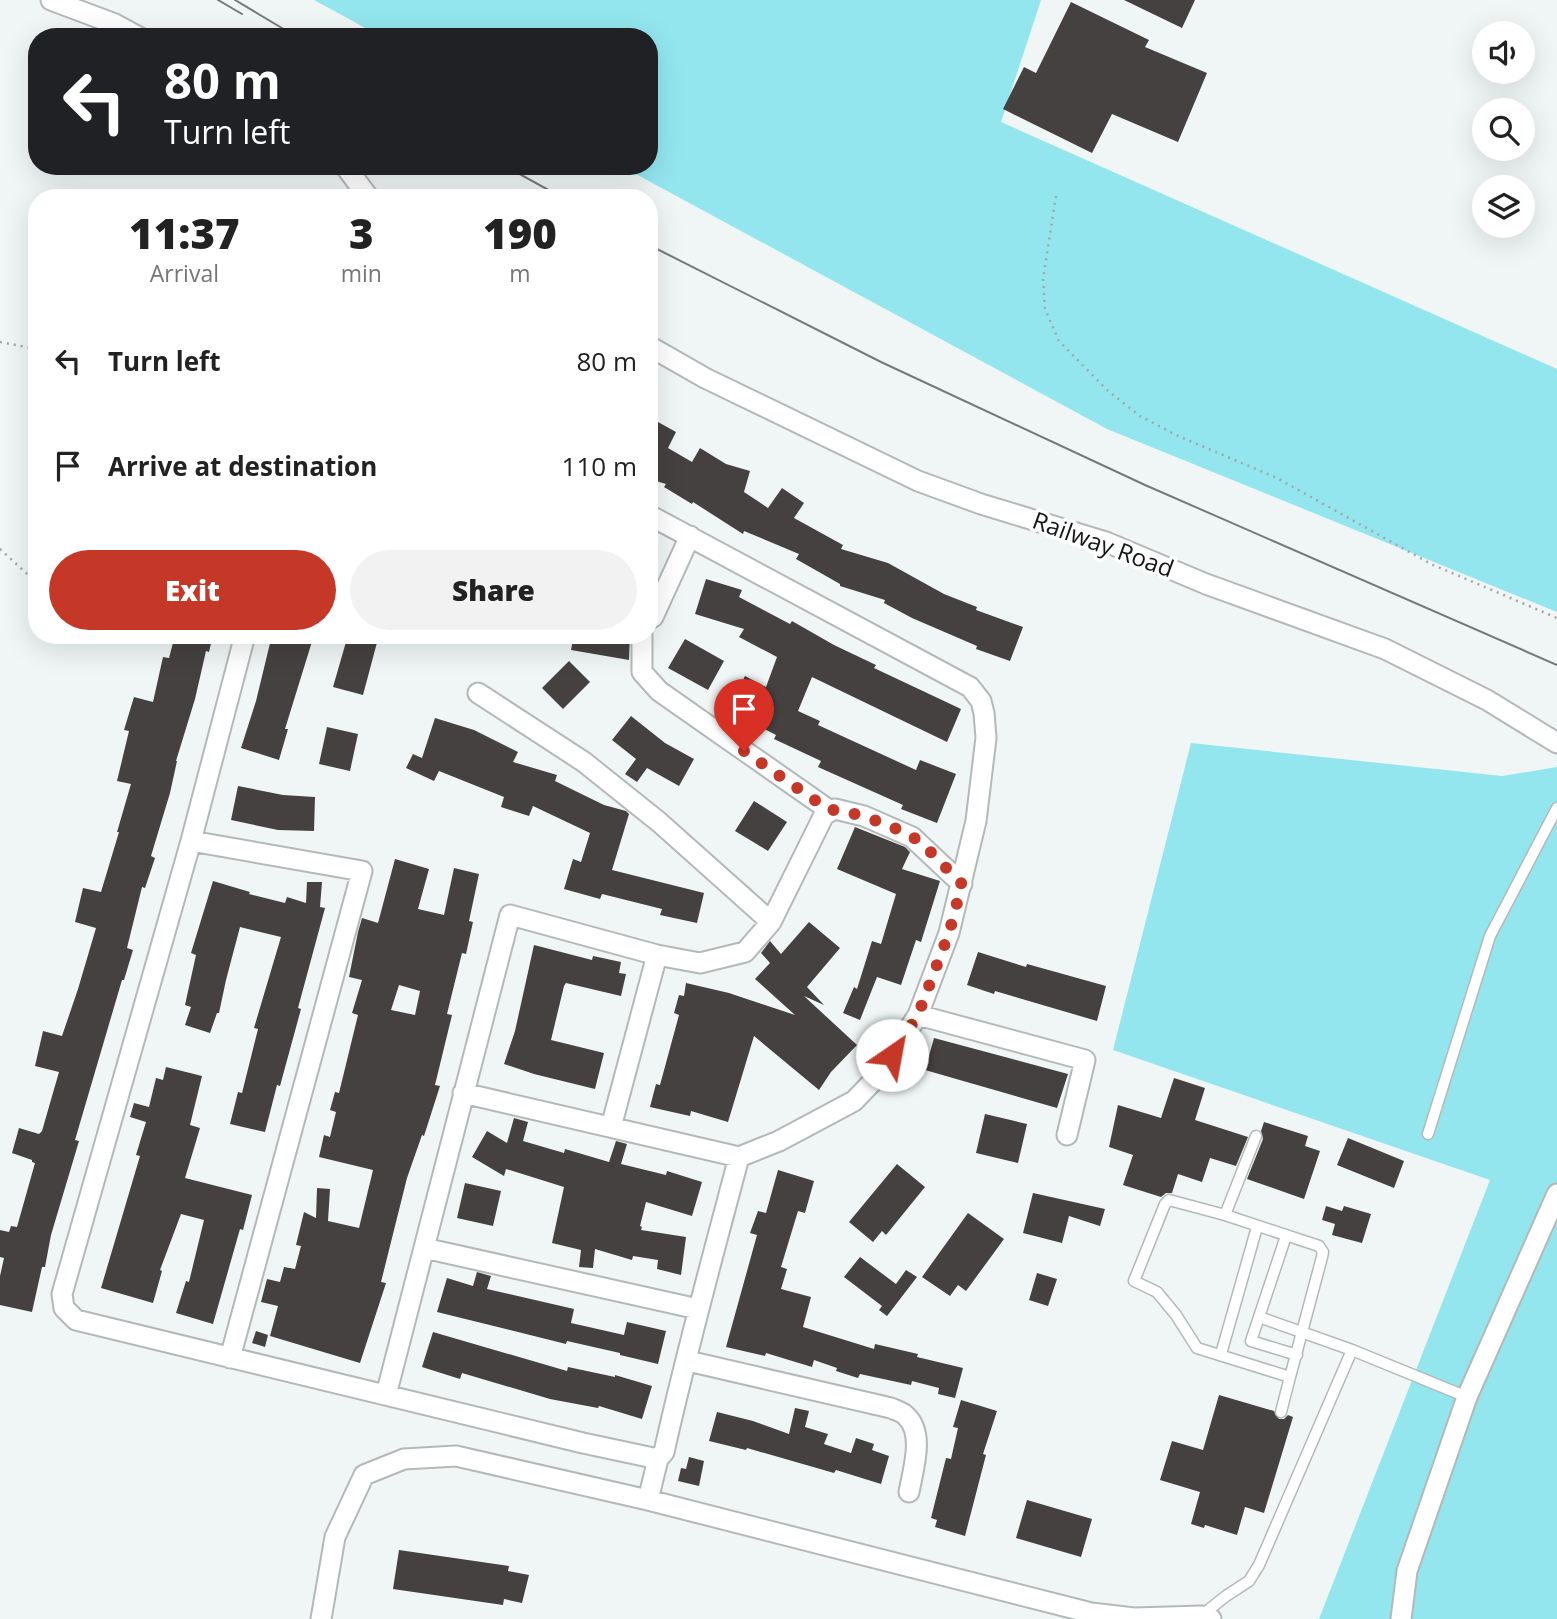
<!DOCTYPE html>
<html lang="en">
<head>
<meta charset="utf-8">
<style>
	:root { --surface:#fff; --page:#f2f2f2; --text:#222; --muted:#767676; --accent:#c53828 }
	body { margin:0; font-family:"Open Sans",sans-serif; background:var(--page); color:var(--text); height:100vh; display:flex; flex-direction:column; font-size:26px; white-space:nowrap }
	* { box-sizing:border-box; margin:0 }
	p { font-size:23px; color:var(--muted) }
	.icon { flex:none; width:38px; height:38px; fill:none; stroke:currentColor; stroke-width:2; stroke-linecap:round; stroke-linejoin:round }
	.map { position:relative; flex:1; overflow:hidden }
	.panel { position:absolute; left:28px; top:189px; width:630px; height:455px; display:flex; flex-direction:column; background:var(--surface); border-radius:28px; box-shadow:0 7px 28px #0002 }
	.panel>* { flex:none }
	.guide { position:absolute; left:28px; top:28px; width:630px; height:147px; border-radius:28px; box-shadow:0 7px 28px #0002; background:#202124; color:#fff; overflow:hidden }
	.buttons { position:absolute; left:1472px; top:21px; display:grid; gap:14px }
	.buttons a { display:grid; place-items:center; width:63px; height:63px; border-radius:50%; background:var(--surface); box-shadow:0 7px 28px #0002; font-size:35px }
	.pin { position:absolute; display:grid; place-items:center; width:60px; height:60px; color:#fff; margin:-72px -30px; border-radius:50% 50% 50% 0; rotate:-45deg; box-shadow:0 0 7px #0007 }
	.pin .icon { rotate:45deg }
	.me { position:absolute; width:77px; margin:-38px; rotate:33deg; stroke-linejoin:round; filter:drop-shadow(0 0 5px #0008) }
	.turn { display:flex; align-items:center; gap:24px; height:147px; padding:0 21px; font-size:32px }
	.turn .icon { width:91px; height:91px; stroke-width:2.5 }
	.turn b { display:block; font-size:49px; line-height:60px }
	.eta { display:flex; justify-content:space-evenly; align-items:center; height:119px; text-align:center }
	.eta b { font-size:42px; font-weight:800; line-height:49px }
	.primary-button { display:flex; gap:14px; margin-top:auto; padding:14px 21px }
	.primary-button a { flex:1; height:80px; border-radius:42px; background:var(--accent); color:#fff; font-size:28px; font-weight:800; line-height:80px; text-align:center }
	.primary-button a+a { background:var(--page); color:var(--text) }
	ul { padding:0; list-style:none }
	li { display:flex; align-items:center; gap:21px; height:105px; padding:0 21px }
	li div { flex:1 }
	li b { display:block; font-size:26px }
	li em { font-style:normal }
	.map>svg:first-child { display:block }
	.green { fill:#93e6ee }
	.building { fill:#454140; fill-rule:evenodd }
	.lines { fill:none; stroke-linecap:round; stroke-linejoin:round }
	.service-casing { stroke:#b3b9b9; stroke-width:13 }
	.minor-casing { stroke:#b3b9b9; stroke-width:23 }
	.path { stroke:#a3a7a8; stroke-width:2.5; stroke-dasharray:2 5; stroke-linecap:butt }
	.service { stroke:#fff; stroke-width:10 }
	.minor { stroke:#fff; stroke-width:19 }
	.tram { stroke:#757979; stroke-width:2 }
	.route { stroke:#c53828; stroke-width:12; stroke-dasharray:0 21.6 }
	.labels { text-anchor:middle; stroke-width:7; stroke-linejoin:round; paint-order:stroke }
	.street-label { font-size:24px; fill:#141617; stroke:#fff }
</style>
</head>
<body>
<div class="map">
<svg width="1557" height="1619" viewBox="0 0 1557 1619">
	<rect width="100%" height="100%" fill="#f0f6f6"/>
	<!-- green -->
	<path class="green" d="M314,0H1041L1001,122L1557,369V612L1107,429L621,166H649V37H382Z
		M1191,743L1502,776L1557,767V1619H1319L1490,1180L1113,1050Z"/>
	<!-- building -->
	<path class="building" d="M1124,0H1195L1182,28Z
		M1071,2L1149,40L1145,47L1207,73L1178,142L1112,114L1092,153L1003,109L1024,67L1036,73Z
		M649,417L676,432L668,448L692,462L700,448L726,464L750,471L744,492L768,508L782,488L804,503L794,518L843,545L841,549L888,563L944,594L977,607L976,610L1023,627L1010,661L976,649L977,646L912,618L884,603L885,600L840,586V584L796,559L799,554L744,531L743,534L693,502L692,504L664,487L666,484L649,479Z
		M706,579L742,590L739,597L790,624L792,621L834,645L876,665L874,668L961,709L947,742L812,677L798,711L820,721L818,725L916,770L920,760L956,774L937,823L901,809L903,805L818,767L821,761L774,739L776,735L727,710L745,676L766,687L777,657L739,637L744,629L695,614Z
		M175,635H213L209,652L206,651L195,699L176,761H177L170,793L151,856L155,858L145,888L142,887L127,948L133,950L124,980H122L75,1140L79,1141L51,1235L45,1267H42L32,1312L0,1305V1276L4,1258L0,1257V1230L9,1232L11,1226L17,1227L35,1163L32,1162V1160L12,1153L19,1128L39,1134L42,1131L59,1072L35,1066L43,1031L62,1036L78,989L96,928L75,922L83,888L101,892L119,832H117L131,784L117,781L129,731L124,730L134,697L153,702L163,657L169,658Z
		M272,635H314L285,729H288L279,760L241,748L256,701Z
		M348,635H379L363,695L333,687Z
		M574,635H630L629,660L571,650Z
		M685,639L724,661L708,690L668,668Z
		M569,661L590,682L563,709L542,688Z
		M631,716L665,743L694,759L679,786L647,768L637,782L625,774L636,759L612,740Z
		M435,718L474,730L518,752L513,762L557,775L555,781L604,805L626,811L629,814L612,870L704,893L697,923L660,915L662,909L602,894L600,899L564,889L573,859L581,862L590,833L533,806L529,816L501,807L504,797L439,771L434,781L406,768L413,754L422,758Z
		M327,727L358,734L350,771L319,764Z
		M238,786L283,795L315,797L314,831L278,830L231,820Z
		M754,801L787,822L768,851L735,831Z
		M855,827L905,847L910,852L902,869L940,881L921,942L916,940L901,985L877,977L860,1020L843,1013L854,987L857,989L872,941L881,944L896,894L837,869Z
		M395,859L429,869L418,909L444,915L454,868L479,874L469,921L473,922L466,954L462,953L447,1014L452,1015L435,1085L440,1086L424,1136L422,1135L407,1178L381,1282L386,1283L360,1363L270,1336L278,1306L261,1302L267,1279L280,1282L284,1267L295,1269L301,1246L296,1245L304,1212L316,1218L317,1188L330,1189L328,1221L359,1228L373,1170L319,1157L324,1135L330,1137L336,1112L330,1110L335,1092L339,1093L358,1015L352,1013L362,980L349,977L358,932L362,918L378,923ZM399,985L420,991L415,1015L391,1010Z
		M213,881L250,892L249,894L285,903L287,897L306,903L307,882H322L320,907L325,908L298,1008L301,1009L280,1086L277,1085L265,1132L230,1124L238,1092L242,1093L258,1029L254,1028L281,937L240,927L226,980L219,1013H217L210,1033L185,1025L191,1007L185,1005L196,955L191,953Z
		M809,922L840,948L807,987L824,1005L804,996L857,1045L831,1072L819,1090L754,1036L728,1122L691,1111L690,1116L650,1107L656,1084L660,1085L679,1015L674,1013L679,995L684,996L686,983L729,993L795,1015L755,979L770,963L761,953L770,941L781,954Z
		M534,945L592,960L593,956L621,962L619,973L626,974L621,996L566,983L564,986L551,1040L604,1053L595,1089L534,1074L504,1064L515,1031Z
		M978,952L1026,967L1027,964L1106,986L1097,1021L995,991L994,994L967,985Z
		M934,1038L1068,1074L1057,1108L925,1070Z
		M166,1067L202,1076L190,1125L200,1128L185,1178L252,1195L243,1230L240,1229L213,1324L176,1313L186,1281L189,1282L204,1220L181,1214L160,1270L162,1271L153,1303L101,1288L140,1156L136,1155L146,1122L130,1117L134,1103L149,1107L156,1078L163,1080Z
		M1174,1078L1205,1088L1195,1120L1248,1137L1236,1166L1210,1158L1202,1182L1178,1174L1172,1193H1166L1161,1197L1123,1185L1133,1155L1109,1147L1118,1105L1161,1118Z
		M985,1114L1027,1124L1018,1163L976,1153Z
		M514,1118L528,1122L523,1141L564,1153L565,1149L609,1162L616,1141L627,1144L621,1164L666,1175L667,1171L702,1182L692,1216L646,1202L640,1226L642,1227L641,1230L686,1237L681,1275L657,1269L658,1260L633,1256L632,1260L595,1249L593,1268L579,1267L581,1250L552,1243L564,1187L506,1169L504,1176L472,1157L487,1131L507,1143Z
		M1264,1122L1308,1136L1305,1146L1320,1151L1304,1199L1247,1179L1263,1139L1261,1131Z
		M1348,1138L1404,1161L1394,1188L1337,1165Z
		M897,1164L925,1187L886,1235L882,1231L873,1242L849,1222Z
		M778,1170L814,1181L805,1213L798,1211L781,1267L787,1269L781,1289L811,1297L803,1327L874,1349L875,1344L918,1354L917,1357L963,1368L955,1398L938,1394L939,1388L912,1381L911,1385L860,1374L858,1378L836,1371L837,1368L814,1360L812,1367L766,1353L765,1356L726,1347L757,1235L750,1233L758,1211L766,1213Z
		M465,1183L501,1191L493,1226L457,1218Z
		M1033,1193L1105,1209L1100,1226L1069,1216L1062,1243L1023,1233Z
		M1326,1206L1342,1211L1344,1206L1371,1214L1362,1243L1332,1235L1335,1224L1322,1220Z
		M968,1213L1004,1239L966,1291L958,1285L950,1296L922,1277Z
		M860,1257L896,1284L906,1270L917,1277L887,1316L879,1310L882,1306L844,1277Z
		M477,1272L491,1276L487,1289L574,1309L571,1323L624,1335L627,1322L666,1331L658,1364L620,1355V1353L567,1341L566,1344L437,1312L447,1278L473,1286Z
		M1037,1273L1057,1279L1048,1306L1029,1300Z
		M256,1331L268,1335L265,1347L252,1343Z
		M433,1332L567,1371L568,1367L615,1377V1375L652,1386L642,1419L599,1406L598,1408L550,1399L462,1373L460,1379L422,1367Z
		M1219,1395L1274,1411L1279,1419H1284L1288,1415L1293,1417L1264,1513L1245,1507L1237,1535L1205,1525L1204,1528L1191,1524L1200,1492L1160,1480L1172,1441L1203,1450Z
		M961,1400L997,1411L983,1454L986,1455L965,1536L935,1527L937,1520L931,1518L946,1458L951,1459L958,1428L953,1427Z
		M795,1408L809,1411L805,1427L828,1434L824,1444L851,1453L856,1438L874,1444L872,1450L889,1456L881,1484L836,1470L834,1473L747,1448L746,1450L709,1441L717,1412L753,1421L789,1434Z
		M689,1457L704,1461L699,1486L678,1481L681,1468L686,1469Z
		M1027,1500L1092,1519L1081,1557L1016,1538Z
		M399,1550L509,1566L508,1571L529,1575L522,1603L504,1599L503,1605L393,1589Z"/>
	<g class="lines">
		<defs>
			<path id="service" d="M1428,1134L1490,936L1557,808
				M1169,1200L1225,1215L1319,1246L1323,1252L1322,1257L1290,1377L1197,1348L1176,1315L1157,1292L1134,1281L1165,1204Z
				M1225,1215L1256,1136
				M1286,1236L1251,1341L1297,1355
				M1259,1317L1352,1350L1467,1397
				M1221,1354L1257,1227
				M1281,1412L1290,1377
				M1202,1615L1226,1596L1249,1581L1259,1565L1352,1350"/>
			<path id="minor" d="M51,0L115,24L139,37
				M345,166L369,198
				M649,346L705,378L918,481L981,504L1106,542L1206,584L1385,649L1487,700L1557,743
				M649,619L653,617L690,536
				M245,635L191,841L62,1294L64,1308L76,1320L583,1443L658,1459L664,1452C686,1353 713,1255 739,1157L779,1141L854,1101L879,1075L918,1015L949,933L976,821L986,738L984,713L981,701L970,687L649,515
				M642,635V672L659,691L829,810
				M478,693L584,762L659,822L771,922
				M191,841L362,871L230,1358
				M918,1015L1085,1060L1067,1135
				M463,1093L739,1157
				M611,1127L657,955
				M424,1248L698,1309
				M688,1361L891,1408C895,1410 903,1412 906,1416C925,1433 913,1470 909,1492
				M386,1395L510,915L657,955L700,963L745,952L771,922L824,815L835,809L864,816L912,837L962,884
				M648,1500L658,1459
				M321,1619L335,1537L364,1475L404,1459L456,1456L648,1500L1091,1613L1134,1618L1202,1616L1211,1619
				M1401,1619L1407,1571L1467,1397L1557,1194"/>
		</defs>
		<!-- service casing -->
		<use href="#service" class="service-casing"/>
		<!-- minor casing -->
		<use href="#minor" class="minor-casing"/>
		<!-- path -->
		<path class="path" d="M1056,196L1043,279L1045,309L1059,341L1107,390L1140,416L1176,435L1277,478L1431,564L1557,618
			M0,342L37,349
			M0,549L37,583"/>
		<!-- service -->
		<use href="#service" class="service"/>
		<!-- minor -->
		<use href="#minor" class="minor"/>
		<!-- tram -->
		<path class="tram" d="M218,0L242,14
			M235,0L297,37
			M505,166L563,198
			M649,245L881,362L1145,485L1557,665"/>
	</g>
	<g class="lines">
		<!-- route -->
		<path class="route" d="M744,751L829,810C845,808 899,828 913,837C931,850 946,869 962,884L949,933L918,1015L892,1055"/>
	</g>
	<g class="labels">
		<!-- street labels -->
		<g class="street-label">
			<text transform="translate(1103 545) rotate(20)" y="8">Railway Road</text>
		</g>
	</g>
</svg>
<div class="buttons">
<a><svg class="icon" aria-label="sound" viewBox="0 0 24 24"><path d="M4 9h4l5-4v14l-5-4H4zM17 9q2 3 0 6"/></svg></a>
<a><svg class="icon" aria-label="search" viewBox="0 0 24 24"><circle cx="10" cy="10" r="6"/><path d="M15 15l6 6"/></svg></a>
<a><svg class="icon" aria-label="layers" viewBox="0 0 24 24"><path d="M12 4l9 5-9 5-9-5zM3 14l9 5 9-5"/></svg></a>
</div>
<div class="pin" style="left:744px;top:751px;background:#d93025"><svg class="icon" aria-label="arrive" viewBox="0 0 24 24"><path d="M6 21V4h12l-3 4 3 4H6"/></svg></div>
<svg class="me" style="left:892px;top:1055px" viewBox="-20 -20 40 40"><circle r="19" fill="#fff"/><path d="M0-13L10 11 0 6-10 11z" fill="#c53828"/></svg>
<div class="guide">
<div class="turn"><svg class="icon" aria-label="left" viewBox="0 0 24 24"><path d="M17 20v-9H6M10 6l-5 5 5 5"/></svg><div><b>80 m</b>Turn left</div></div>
</div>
<section class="panel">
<div class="eta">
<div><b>11:37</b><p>Arrival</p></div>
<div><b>3</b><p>min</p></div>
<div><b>190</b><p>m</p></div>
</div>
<ul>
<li><svg class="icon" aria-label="left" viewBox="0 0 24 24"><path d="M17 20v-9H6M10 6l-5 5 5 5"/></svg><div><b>Turn left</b></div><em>80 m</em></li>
<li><svg class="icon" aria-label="arrive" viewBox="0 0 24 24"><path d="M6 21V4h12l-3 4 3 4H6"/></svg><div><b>Arrive at destination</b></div><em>110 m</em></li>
</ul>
<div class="primary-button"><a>Exit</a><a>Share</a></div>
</section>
</div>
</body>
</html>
